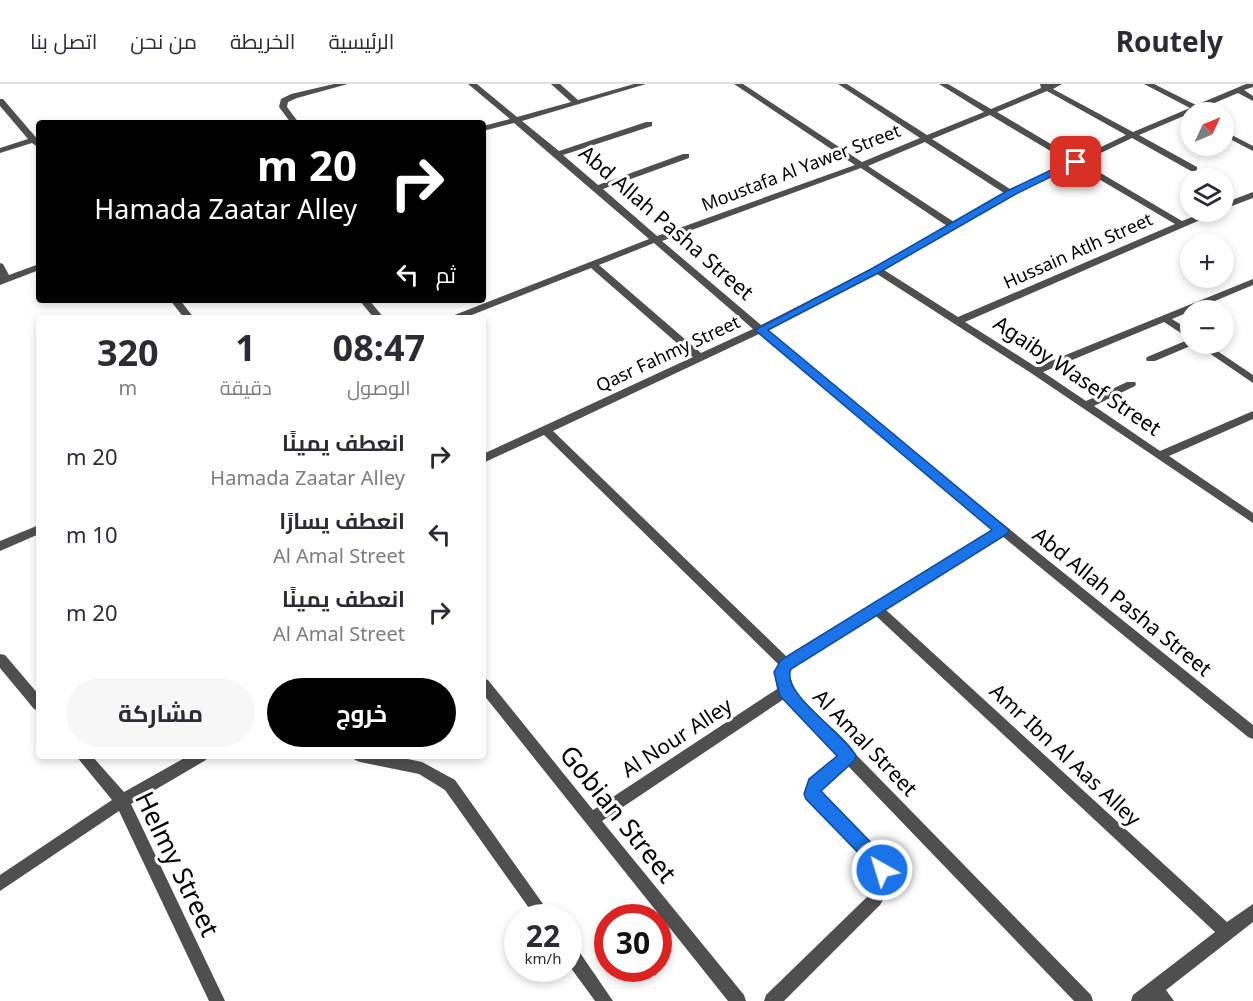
<!DOCTYPE html>
<html lang="ar">
<head>
<meta charset="utf-8">
<style>
	:root { --surface:#fff; --page:#f7f7f7; --text:#2b2b33; --muted:#7c7c81; --line:#e1e1e2; --accent:#000 }
	body { margin:0; font-family:"Noto Sans",Cairo,sans-serif; background:var(--page); color:var(--text); direction:rtl; height:100vh; display:flex; flex-direction:column; font-size:22px; white-space:nowrap }
	* { box-sizing:border-box; margin:0 }
	p { font-size:20px; color:var(--muted) }
	.icon { flex:none; width:33px; height:33px; fill:none; stroke:currentColor; stroke-width:2; stroke-linecap:round; stroke-linejoin:round }
	.map { position:relative; flex:1; overflow:hidden; direction:ltr }
	.panel { position:absolute; left:36px; top:231px; width:450px; height:444px; display:flex; flex-direction:column; background:var(--surface); border-radius:6px; box-shadow:0 3px 9px #0003; direction:rtl }
	.panel>* { flex:none }
	.guide { position:absolute; left:36px; top:36px; width:450px; height:183px; border-radius:6px; box-shadow:0 3px 9px #0003; direction:rtl; background:#000; color:#fff; overflow:hidden }
	.needle { width:39px; rotate:46deg }
	.tools { position:absolute; left:1180px; top:18px; display:grid; gap:12px }
	.tools a { display:grid; place-items:center; width:54px; height:54px; border-radius:50%; background:var(--surface); box-shadow:0 3px 9px #0003; font-size:30px }
	.speed { position:absolute; left:504px; top:820px; display:flex; gap:12px; font-size:30px; font-weight:700; text-align:center }
	.speed>* { display:grid; place-content:center; width:78px; height:78px; border-radius:50%; background:var(--surface); box-shadow:0 3px 9px #0003; line-height:1 }
	.speed small { font-size:15px; font-weight:400 }
	.speed .limit { border:9px solid #d22; background:#fff; color:#111 }
	.pin { position:absolute; display:grid; place-items:center; width:51px; height:51px; color:#fff; margin:-26px; border-radius:12px; box-shadow:0 3px 9px #0006 }
	.me { position:absolute; width:66px; margin:-33px; rotate:321deg; stroke-linejoin:round; filter:drop-shadow(0 0 4px #0008) }
	.turn { display:flex; align-items:center; gap:21px; height:126px; padding:0 30px; font-size:27px }
	.turn .icon { width:78px; height:78px; stroke-width:2.5 }
	.turn b { display:block; font-size:42px; line-height:51px }
	.then { display:flex; align-items:center; height:57px; padding:0 30px; background:#0003; gap:12px; font-size:22px }
	.eta { display:flex; justify-content:space-evenly; align-items:center; height:102px; text-align:center }
	.eta b { font-size:36px; font-weight:700; line-height:42px }
	.primary-button { display:flex; gap:12px; margin-top:auto; padding:12px 30px }
	.primary-button a { flex:1; height:69px; border-radius:36px; background:var(--accent); color:#fff; font-size:24px; font-weight:700; line-height:69px; text-align:center }
	.primary-button a+a { background:var(--page); color:var(--text) }
	ul { padding:0; list-style:none }
	li { display:flex; align-items:center; gap:18px; height:78px; padding:0 30px }
	li div { flex:1 }
	li b { display:block; font-size:22px }
	li em { font-style:normal }
	header { display:flex; align-items:center; gap:36px; box-sizing:border-box; height:84px; padding:0 30px; background:var(--surface); border-bottom:2px solid var(--line) }
	header strong { font-size:28px }
	nav { display:flex; gap:33px; margin-inline-start:auto; font-size:21px }
	.map>svg:first-child { display:block }
	.lines { fill:none; stroke-linecap:round; stroke-linejoin:round }
	.minor { fill:#4f4f4f; fill-rule:evenodd }
	.route { fill:#1a73e8; stroke:#114b97; stroke-width:1.5 }
	.labels { text-anchor:middle; stroke-width:6; stroke-linejoin:round; paint-order:stroke }
	.far-street-label { font-size:18px; fill:#000; stroke:#fff }
	.street-label { font-size:21px; fill:#000; stroke:#fff }
	.near-street-label { font-size:26px; fill:#000; stroke:#fff }
</style>
</head>
<body>
<header>
<strong>Routely</strong>
<nav><a>الرئيسية</a><a>الخريطة</a><a>من نحن</a><a>اتصل بنا</a></nav>
</header>
<div class="map">
<svg width="1253" height="917" viewBox="0 0 1253 917">
	<rect width="100%" height="100%" fill="#fff"/>
	<g class="lines">
		<!-- minor -->
		<path class="minor" d="M334,0H348L297,14L288,18L287,23L299,39H291L279,23L281,15L291,10Z
			M468,0H477L517,33L571,18L551,0H560L578,16L634,0H646L522,37L559,67L646,38H652V42L563,71L598,101L683,70H689V74L603,105L657,152L855,81L734,0H743L862,78L920,54L838,0H847L927,51L984,28L939,0H948L991,25L1041,4L1040,0H1062L1053,5L1133,48L1190,24L1144,0H1154L1196,21L1246,0H1253V3L1244,6L1253,12V17L1238,9L1139,51L1197,83V87H1191L1132,54L1082,78L1182,137L1205,128H1215L1214,130L965,238L1036,283L1253,195V201L1172,235L1191,247V260H1195L1155,277H1147L1146,275L1147,273L1190,255L1164,238L1043,288L1086,317L1127,298H1135L1136,300L1135,302L1094,322L1160,367L1253,327V335L1169,372L1253,429V439L1031,289L877,190L767,246L947,395L1253,641V655L1248,653L1002,452L885,525L1227,838L1253,820V838L1166,906L1174,917H1131L1133,911L1215,848L875,531L791,584L789,594L791,604L1091,911L1093,917H1074L847,681L820,704V708L886,776L890,788L880,802L883,816L880,821L784,917H764L766,911L867,813L864,800L874,786L807,715L805,710L809,696L838,672L784,615L602,737L744,911L746,917H728L483,610V594L488,596L593,726L777,605L775,594L779,581L544,351L483,379V370L693,273L591,184L464,234H450L452,232L649,155L514,39L483,47V42L510,35ZM1047,7L1126,51L1076,75L997,28ZM990,31L1069,78L1010,105L932,55ZM925,58L1004,109L954,138L868,82ZM1075,81L1175,140L958,233L884,186L1013,111ZM861,84L947,142L874,184L761,241L662,157ZM654,159L753,245L701,269L599,181ZM759,250L994,445L787,573L553,347Z
			M0,15H3L39,57V64L32,59L0,69V64L28,55L0,22Z
			M1224,47L1253,62V67L1224,52Z
			M1253,108V114L1224,125V119Z
			M0,179L3,180L9,191L39,180V186L0,201Z
			M170,216H180L194,234H184Z
			M359,216H369L384,234H374Z
			M1196,260H1207L1253,291V299Z
			M39,441V450L0,467V457Z
			M0,570L5,571L39,611V627L34,625L0,584Z
			M76,672H92L124,708L188,672H208L206,676L131,720L225,917H209L119,727L0,807V791L112,716Z
			M353,672H393L422,678L455,696L553,834H536L445,706L419,690L360,678L355,676Z
			M568,858L574,860L613,917H595L568,880Z"/>
	</g>
	<!-- route -->
	<path class="route" d="M1072,76L1081,78L1014,111L880,188L768,246L1009,446L1007,450L791,585C780,610 846,650 856,672L854,677L821,707L885,773L891,786L889,792L882,794L876,792L873,784L806,715L804,710L809,695L837,672L780,612L774,588L781,576L992,446L755,246L873,184L1007,107Z"/>
	<g class="labels">
		<!-- far-street labels -->
		<g class="far-street-label">
			<text transform="translate(801 84) rotate(-21)" y="6">Moustafa Al Yawer Street</text>
			<text transform="translate(1078 167) rotate(-24)" y="6">Hussain Atlh Street</text>
			<text transform="translate(668 270) rotate(-25)" y="6">Qasr Fahmy Street</text>
		</g>
		<!-- street labels -->
		<g class="street-label">
			<text transform="translate(666 139) rotate(41)" y="7">Abd Allah Pasha Street</text>
			<text transform="translate(1077 292) rotate(34)" y="7">Agaiby Wasef Street</text>
			<text transform="translate(1122 518) rotate(39)" y="7">Abd Allah Pasha Street</text>
			<text transform="translate(677 654) rotate(-33)" y="7">Al Nour Alley</text>
			<text transform="translate(865 659) rotate(46)" y="7">Al Amal Street</text>
			<text transform="translate(1065 671) rotate(43)" y="7">Amr Ibn Al Aas Alley</text>
		</g>
		<!-- near-street labels -->
		<g class="near-street-label">
			<text transform="translate(618 730) rotate(51)" y="9">Gobian Street</text>
			<text transform="translate(177 780) rotate(64)" y="9">Helmy Street</text>
		</g>
	</g>
</svg>
<div class="tools">
<a><svg class="needle" viewBox="-14 -14 28 28"><path d="M0-13l5 13h-10z" fill="#e53935"/><path d="M0 13l5-13h-10z" fill="#7c7c81"/></svg></a>
<a><svg class="icon" aria-label="layers" viewBox="0 0 24 24"><path d="M12 4l9 5-9 5-9-5zM3 14l9 5 9-5"/></svg></a>
<a>+</a>
<a>−</a>
</div>
<div class="speed"><div>22<small>km/h</small></div><div class="limit">30</div></div>
<div class="pin" style="left:1076px;top:78px;background:#d93025"><svg class="icon" aria-label="arrive" viewBox="0 0 24 24"><path d="M6 21V4h12l-3 4 3 4H6"/></svg></div>
<svg class="me" style="left:882px;top:786px" viewBox="-20 -20 40 40"><circle r="17" fill="#1a73e8" stroke="#fff" stroke-width="3"/><path d="M0-11L8 9 0 5-8 9z" fill="#fff"/></svg>
<div class="guide">
<div class="turn"><svg class="icon" aria-label="right" viewBox="0 0 24 24"><path d="M7 20v-9h11M14 6l5 5-5 5"/></svg><div><b>20 m</b>Hamada Zaatar Alley</div></div>
<div class="then">ثم<svg class="icon" aria-label="left" viewBox="0 0 24 24"><path d="M17 20v-9H6M10 6l-5 5 5 5"/></svg></div>
</div>
<section class="panel">
<div class="eta">
<div><b>08:47</b><p>الوصول</p></div>
<div><b>1</b><p>دقيقة</p></div>
<div><b>320</b><p>m</p></div>
</div>
<ul>
<li><svg class="icon" aria-label="right" viewBox="0 0 24 24"><path d="M7 20v-9h11M14 6l5 5-5 5"/></svg><div><b>انعطف يمينًا</b><p>Hamada Zaatar Alley</p></div><em>20 m</em></li>
<li><svg class="icon" aria-label="left" viewBox="0 0 24 24"><path d="M17 20v-9H6M10 6l-5 5 5 5"/></svg><div><b>انعطف يسارًا</b><p>Al Amal Street</p></div><em>10 m</em></li>
<li><svg class="icon" aria-label="right" viewBox="0 0 24 24"><path d="M7 20v-9h11M14 6l5 5-5 5"/></svg><div><b>انعطف يمينًا</b><p>Al Amal Street</p></div><em>20 m</em></li>
</ul>
<div class="primary-button"><a>خروج</a><a>مشاركة</a></div>
</section>
</div>
</body>
</html>
